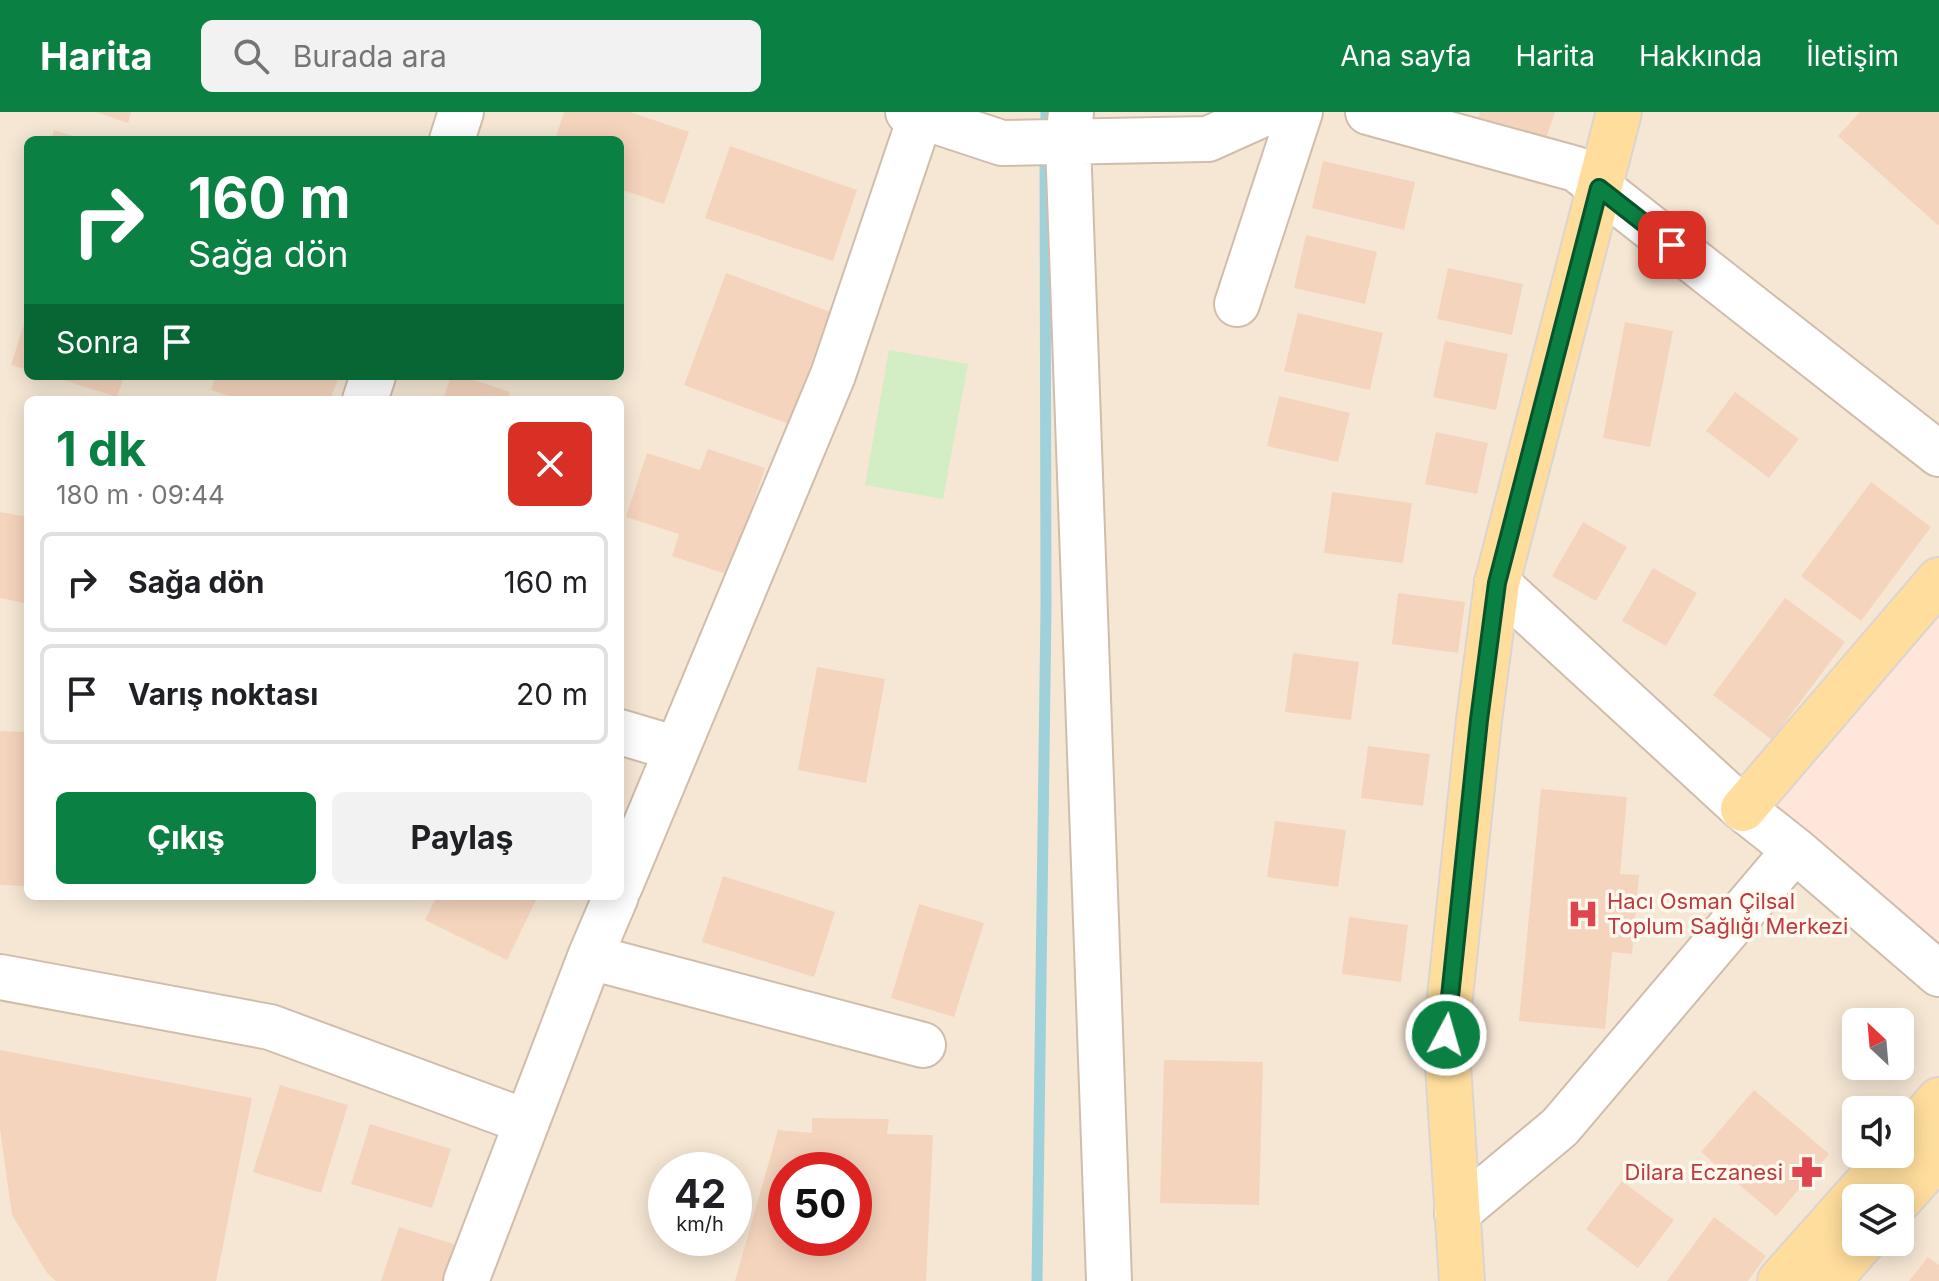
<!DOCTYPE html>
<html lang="tr">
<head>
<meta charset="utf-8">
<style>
	:root { --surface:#fff; --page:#f2f2f2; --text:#202124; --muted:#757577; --line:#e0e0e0; --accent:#0b8043 }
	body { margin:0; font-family:Inter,sans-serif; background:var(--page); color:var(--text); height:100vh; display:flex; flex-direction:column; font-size:30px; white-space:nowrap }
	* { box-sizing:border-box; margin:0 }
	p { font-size:26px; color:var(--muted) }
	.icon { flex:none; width:44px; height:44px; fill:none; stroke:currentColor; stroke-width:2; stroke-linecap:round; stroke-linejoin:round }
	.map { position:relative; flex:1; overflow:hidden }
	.panel { position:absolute; left:24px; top:284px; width:600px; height:504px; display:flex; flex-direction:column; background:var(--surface); border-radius:12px; box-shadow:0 4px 20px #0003 }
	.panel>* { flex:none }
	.hud { position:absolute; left:24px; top:24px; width:600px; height:244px; border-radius:12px; box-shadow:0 4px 20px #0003; background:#0b8043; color:#fff; overflow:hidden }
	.needle { width:52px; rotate:334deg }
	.fabs { position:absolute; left:1842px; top:896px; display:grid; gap:16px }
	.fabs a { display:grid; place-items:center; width:72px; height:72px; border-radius:12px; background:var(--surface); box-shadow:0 4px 20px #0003; font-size:40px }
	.speed { position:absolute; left:648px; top:1040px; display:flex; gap:16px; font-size:40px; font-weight:700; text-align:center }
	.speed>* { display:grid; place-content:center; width:104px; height:104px; border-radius:50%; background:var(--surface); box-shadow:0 4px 20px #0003; line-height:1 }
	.speed small { font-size:20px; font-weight:400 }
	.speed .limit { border:12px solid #d22; background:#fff; color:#111 }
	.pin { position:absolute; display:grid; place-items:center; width:68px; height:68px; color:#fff; margin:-34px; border-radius:16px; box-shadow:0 4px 12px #0006 }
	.me { position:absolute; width:88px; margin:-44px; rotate:6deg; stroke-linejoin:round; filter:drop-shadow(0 0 6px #0008) }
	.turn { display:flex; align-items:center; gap:28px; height:168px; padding:0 32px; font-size:36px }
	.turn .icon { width:104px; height:104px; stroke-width:2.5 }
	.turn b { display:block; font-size:56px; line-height:68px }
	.then { display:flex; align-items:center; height:76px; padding:0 32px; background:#0003; gap:16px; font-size:30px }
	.round { display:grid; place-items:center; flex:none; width:84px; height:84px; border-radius:12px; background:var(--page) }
	.summary { display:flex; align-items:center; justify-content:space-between; height:136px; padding:0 32px }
	h1 { font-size:48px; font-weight:700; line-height:60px; color:var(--accent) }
	.cta { display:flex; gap:16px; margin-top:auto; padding:16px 32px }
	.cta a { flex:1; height:92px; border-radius:12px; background:var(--accent); color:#fff; font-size:32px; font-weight:700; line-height:92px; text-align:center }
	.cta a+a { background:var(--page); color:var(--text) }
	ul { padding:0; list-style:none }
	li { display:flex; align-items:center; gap:24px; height:100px; margin:0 16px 12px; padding:0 16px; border:4px solid var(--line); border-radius:12px }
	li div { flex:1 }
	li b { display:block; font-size:30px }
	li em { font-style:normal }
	header { display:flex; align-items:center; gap:48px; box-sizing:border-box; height:112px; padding:0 40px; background:var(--accent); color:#fff }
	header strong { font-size:38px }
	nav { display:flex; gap:44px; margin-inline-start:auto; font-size:28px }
	.search { width:560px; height:72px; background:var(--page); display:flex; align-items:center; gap:20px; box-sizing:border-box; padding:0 28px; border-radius:12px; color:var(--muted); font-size:30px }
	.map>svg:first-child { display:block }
	.residential { fill:#f6e7d4; fill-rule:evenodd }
	.commercial { fill:#fee6da }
	.green { fill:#d3edc4 }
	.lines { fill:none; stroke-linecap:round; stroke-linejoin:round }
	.stream { stroke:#9fd1db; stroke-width:11 }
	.building { fill:#f5d4bd; fill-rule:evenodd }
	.minor-casing { stroke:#d0bdab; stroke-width:48 }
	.major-casing { stroke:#dcd4d0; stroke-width:48 }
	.minor { stroke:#fff; stroke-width:44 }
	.major { stroke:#ffdd9c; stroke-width:44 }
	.route-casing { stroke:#07532c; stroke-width:20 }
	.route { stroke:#0b8043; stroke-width:14 }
	.labels { text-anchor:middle; stroke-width:7; stroke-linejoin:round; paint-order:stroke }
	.health-label { font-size:22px; fill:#be3a42; stroke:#fff9ee; text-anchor:start }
</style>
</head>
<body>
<header>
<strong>Harita</strong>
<div class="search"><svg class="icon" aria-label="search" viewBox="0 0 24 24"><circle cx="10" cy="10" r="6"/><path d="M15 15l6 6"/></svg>Burada ara</div>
<nav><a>Ana sayfa</a><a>Harita</a><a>Hakkında</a><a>İletişim</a></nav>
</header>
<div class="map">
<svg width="1939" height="1169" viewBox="0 0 1939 1169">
	<rect width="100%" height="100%" fill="#fef5e7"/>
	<!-- residential -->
	<path class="residential" d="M0,0H1939V1169H0ZM28,28H620V264H28ZM28,288H620V784H28ZM1856,910H1900V954H1856ZM1856,998H1900V1042H1856ZM666,1058H734V1126H666ZM786,1058H854V1126H786ZM1856,1086H1900V1130H1856Z"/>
	<!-- commercial -->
	<path class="commercial" d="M1939,468V862L1743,697Z"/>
	<!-- green -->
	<path class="green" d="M889,238L968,252L943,387L865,373Z"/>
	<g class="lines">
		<!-- stream -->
		<path class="stream" d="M1046,20V0
			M1037,1169L1046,495L1045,38"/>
	</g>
	<!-- building -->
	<path class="building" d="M96,0H131L128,11Z
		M564,0H630L689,20L664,92L620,77V28H555Z
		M1480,0H1555L1544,33L1476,13Z
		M1860,0H1939V114L1838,24Z
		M54,18L83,27V28H51Z
		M730,34L857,78L833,149L705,106Z
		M1323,49L1415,70L1404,118L1312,96Z
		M1306,123L1377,140L1365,192L1294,176Z
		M1448,156L1523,172L1512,223L1437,207Z
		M726,161L838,203L797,315L684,273Z
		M1298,201L1383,221L1370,278L1284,259Z
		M27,203H28V258L11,253Z
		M1625,210L1673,219L1650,335L1603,326Z
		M1445,229L1508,242L1496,298L1433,285Z
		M51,264H124L117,285Z
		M216,264H339L330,288H242L211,278Z
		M451,264H462L510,280L507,288H443Z
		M1735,280L1799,327L1769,366L1706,319Z
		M1279,284L1350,301L1338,350L1267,334Z
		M1436,320L1488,331L1477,382L1425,372Z
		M708,337L765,356L729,463L672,444L679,422L626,405L647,341L700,358Z
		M1871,370L1931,415L1861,509L1801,464Z
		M1332,380L1412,391L1403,451L1324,441Z
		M0,400L28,405V492L0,486Z
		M1583,410L1627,435L1596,489L1552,464Z
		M1653,456L1697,481L1666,534L1622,509Z
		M1398,481L1465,490L1458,541L1392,532Z
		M1785,486L1845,530L1772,628L1713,583Z
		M1293,541L1359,550L1351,608L1285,600Z
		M817,555L885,567L866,671L798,658Z
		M0,619L28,620V774L0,773Z
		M1368,634L1430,642L1423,694L1361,686Z
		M1541,677L1627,685L1620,762L1639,763L1632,842L1612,840L1605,917L1519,909Z
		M1275,709L1346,718L1338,775L1267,765Z
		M723,764L835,800L814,865L702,830Z
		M437,784H538L507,848L425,808Z
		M919,792L984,811L954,905L891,886Z
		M1349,805L1408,813L1401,870L1342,862Z
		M0,938L252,986L216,1169H56L47,1161L12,1103L0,1017Z
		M1164,948L1263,950L1259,1093L1160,1091Z
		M280,973L348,993L321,1081L253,1060Z
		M1754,978L1829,1042L1776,1104L1701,1040Z
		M812,1006L889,1007L887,1022L933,1023L926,1169H735L778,1018L812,1021ZM786,1058H854V1126H786Z
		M370,1012L451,1037L432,1096L351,1072Z
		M1622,1069L1674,1108L1638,1156L1586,1117Z
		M1714,1105L1766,1144L1748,1169H1667Z
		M399,1115L466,1136L455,1169H381Z
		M1928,1145L1939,1153V1169H1909Z"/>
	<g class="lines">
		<defs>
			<path id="minor" d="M908,0L1002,31L1208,27L1268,0
				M1071,0L1068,30L1109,1169
				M1368,0L1576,57L1939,342
				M452,28L461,0
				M1237,192L1300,0
				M365,288L373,264
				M1497,471L1743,697L1795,738L1939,862
				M620,620L677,637
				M620,774L833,263L922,0
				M590,845L923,933
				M0,865L270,915L527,1010
				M1457,1101L1560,1015L1795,738
				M466,1169L590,845L616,784"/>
			<path id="major" d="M1743,697L1939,468
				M1900,1034L1939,988
				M1900,1087L1939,1043
				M1462,1169L1446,923L1479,608L1497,471L1619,0
				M1780,1169L1893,1042
				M1828,1169L1862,1130"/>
		</defs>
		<!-- minor casing -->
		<use href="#minor" class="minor-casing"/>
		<!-- major casing -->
		<use href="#major" class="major-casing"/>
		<!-- minor -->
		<use href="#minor" class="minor"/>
		<!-- major -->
		<use href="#major" class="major"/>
	</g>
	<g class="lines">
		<defs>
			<path id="route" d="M1446,923L1479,608L1497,471L1599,76L1672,133"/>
		</defs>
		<!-- route casing -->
		<use href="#route" class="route-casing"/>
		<!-- route -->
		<use href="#route" class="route"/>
	</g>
	<!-- icons -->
	<defs>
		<symbol id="hospital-bare" viewBox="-9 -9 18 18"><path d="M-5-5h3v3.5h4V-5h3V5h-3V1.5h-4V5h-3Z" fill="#e0444e" stroke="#fff9ee" stroke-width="2.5" paint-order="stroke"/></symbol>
		<symbol id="pharmacy-bare" viewBox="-9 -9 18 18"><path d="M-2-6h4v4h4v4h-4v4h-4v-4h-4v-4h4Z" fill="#e0444e" stroke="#fff9ee" stroke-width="2.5" paint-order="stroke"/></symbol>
	</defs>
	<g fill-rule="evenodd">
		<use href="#hospital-bare" x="1561" y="780" width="44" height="44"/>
		<use href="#pharmacy-bare" x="1785" y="1038" width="44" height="44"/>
	</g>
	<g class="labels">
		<!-- health labels -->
		<g class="health-label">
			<text x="1607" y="797">Hacı Osman Çilsal<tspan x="1607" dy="25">Toplum Sağlığı Merkezi</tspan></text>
			<text x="1783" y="1068" text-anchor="end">Dilara Eczanesi</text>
		</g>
	</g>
</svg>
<div class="fabs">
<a><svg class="needle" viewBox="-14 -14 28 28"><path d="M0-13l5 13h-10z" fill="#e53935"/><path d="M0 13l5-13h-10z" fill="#757577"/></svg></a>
<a><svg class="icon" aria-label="sound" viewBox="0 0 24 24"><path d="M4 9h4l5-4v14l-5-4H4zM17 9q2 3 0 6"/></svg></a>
<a><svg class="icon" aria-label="layers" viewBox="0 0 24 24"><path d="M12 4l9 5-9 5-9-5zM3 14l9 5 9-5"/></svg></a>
</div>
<div class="speed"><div>42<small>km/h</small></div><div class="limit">50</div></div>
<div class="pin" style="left:1672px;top:133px;background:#d93025"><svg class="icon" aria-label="arrive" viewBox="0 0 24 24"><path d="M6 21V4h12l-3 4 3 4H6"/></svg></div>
<svg class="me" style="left:1446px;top:923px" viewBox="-20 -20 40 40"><circle r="17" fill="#0b8043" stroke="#fff" stroke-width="3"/><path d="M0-11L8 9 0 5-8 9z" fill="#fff"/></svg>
<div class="hud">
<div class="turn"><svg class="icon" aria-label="right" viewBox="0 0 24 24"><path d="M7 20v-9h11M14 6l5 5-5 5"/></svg><div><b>160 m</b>Sağa dön</div></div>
<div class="then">Sonra<svg class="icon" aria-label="arrive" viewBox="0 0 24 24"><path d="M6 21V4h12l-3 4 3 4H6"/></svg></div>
</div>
<section class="panel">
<div class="summary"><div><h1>1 dk</h1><p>180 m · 09:44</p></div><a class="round" style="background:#d93025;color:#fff"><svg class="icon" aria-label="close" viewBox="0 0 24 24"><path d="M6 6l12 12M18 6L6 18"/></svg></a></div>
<ul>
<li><svg class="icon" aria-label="right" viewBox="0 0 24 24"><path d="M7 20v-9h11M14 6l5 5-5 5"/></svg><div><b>Sağa dön</b></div><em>160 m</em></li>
<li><svg class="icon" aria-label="arrive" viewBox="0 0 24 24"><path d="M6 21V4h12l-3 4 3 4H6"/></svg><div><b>Varış noktası</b></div><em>20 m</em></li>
</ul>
<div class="cta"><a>Çıkış</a><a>Paylaş</a></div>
</section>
</div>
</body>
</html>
